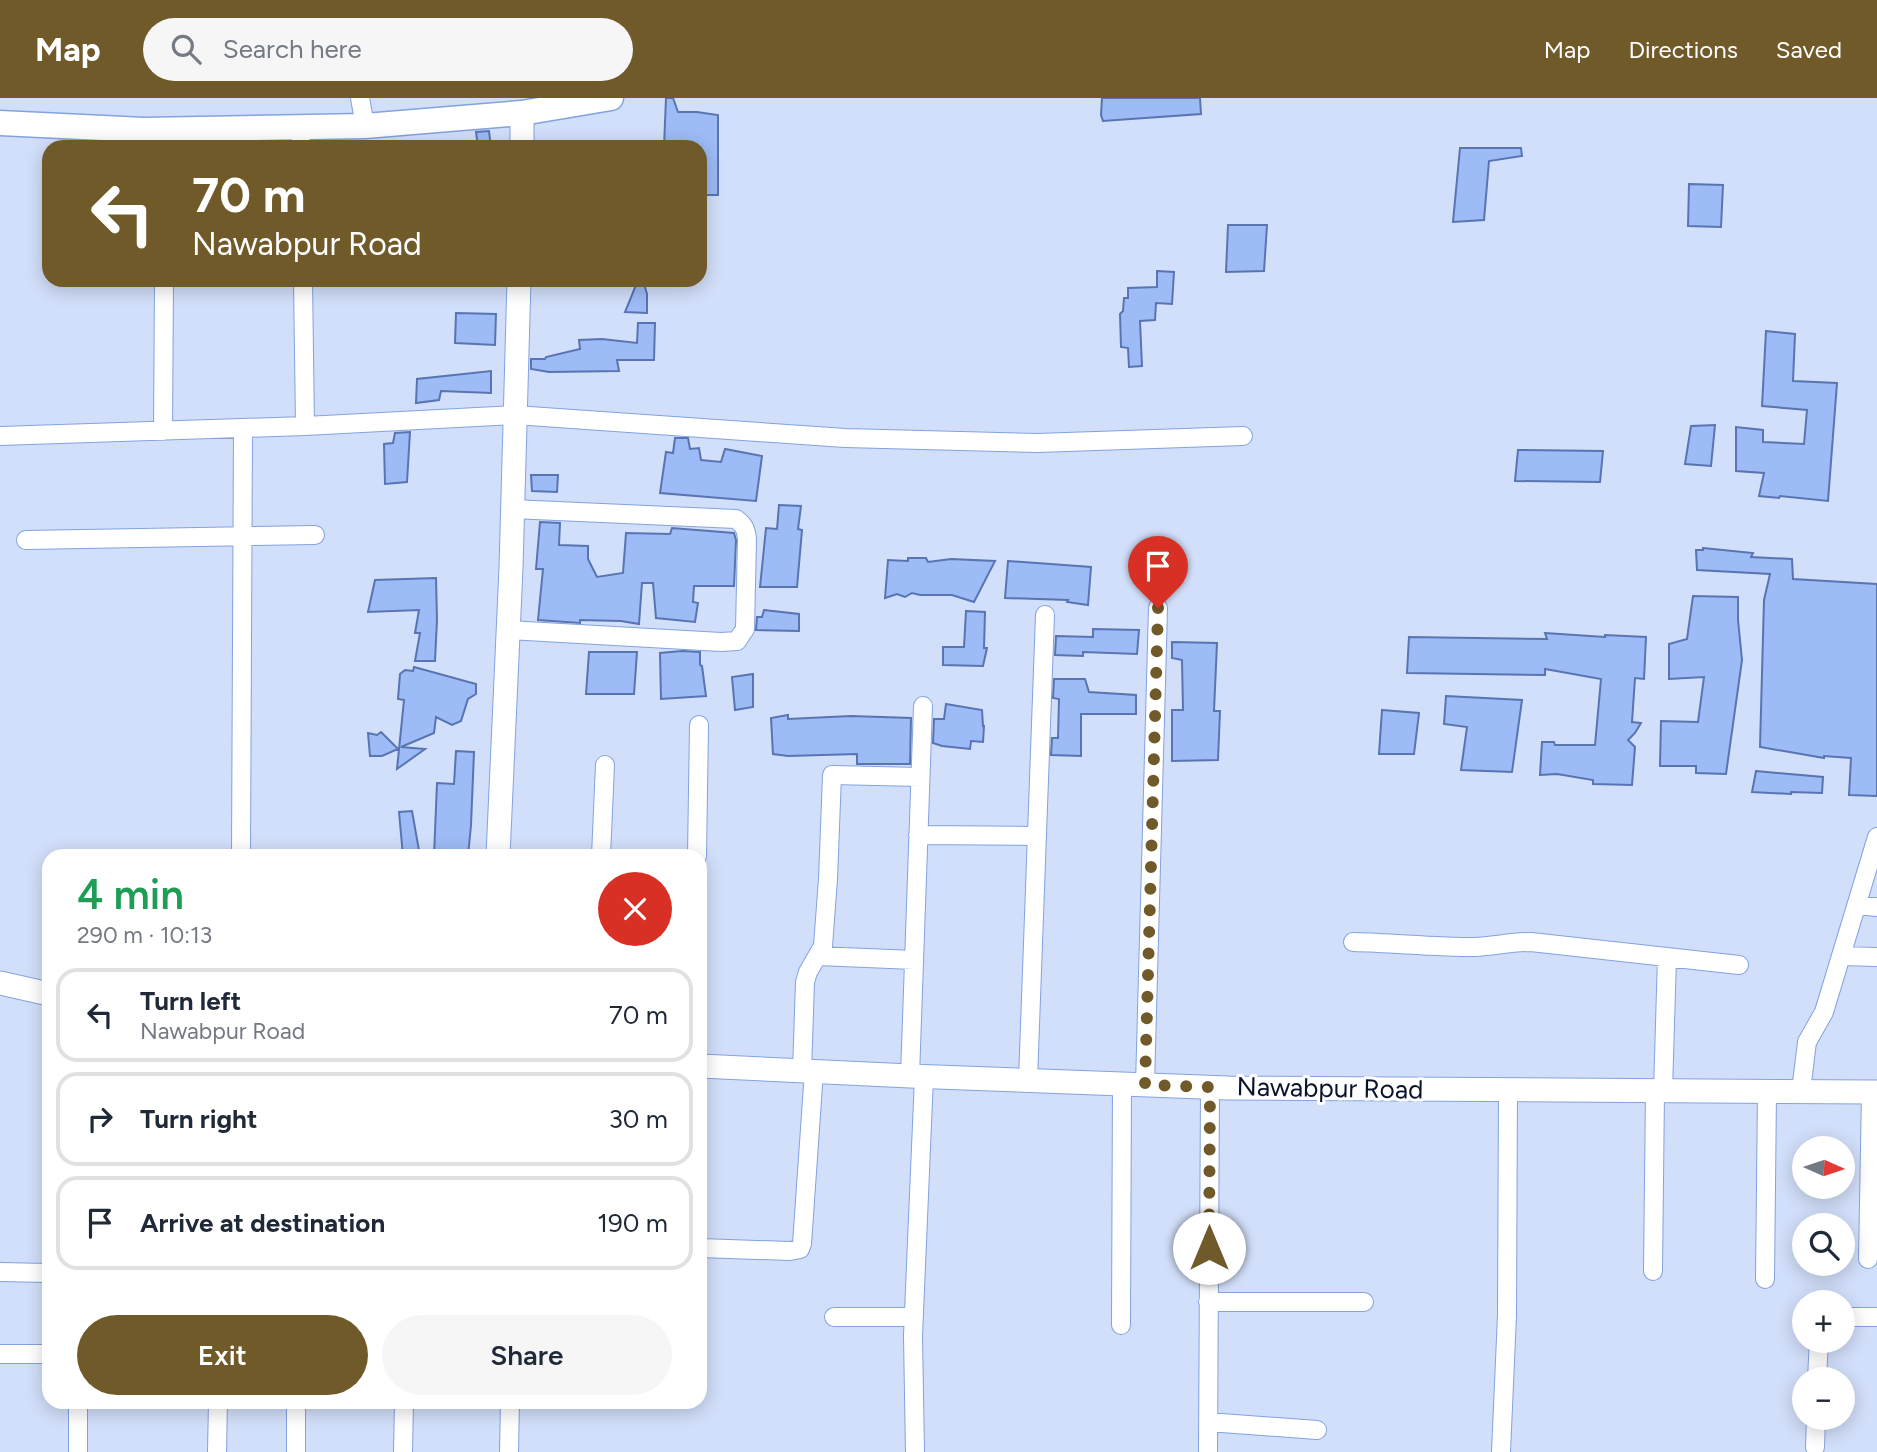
<!DOCTYPE html>
<html lang="en">
<head>
<meta charset="utf-8">
<style>
	:root { --surface:#fff; --page:#f6f6f7; --text:#1f2937; --muted:#747a83; --line:#e0e1e3; --accent:#715a2a }
	body { margin:0; font-family:Figtree,sans-serif; background:var(--page); color:var(--text); height:100vh; display:flex; flex-direction:column; font-size:26px; white-space:nowrap }
	* { box-sizing:border-box; margin:0 }
	p { font-size:23px; color:var(--muted) }
	.icon { flex:none; width:38px; height:38px; fill:none; stroke:currentColor; stroke-width:2; stroke-linecap:round; stroke-linejoin:round }
	.map { position:relative; flex:1; overflow:hidden }
	.side { position:absolute; left:42px; top:751px; width:665px; height:560px; display:flex; flex-direction:column; background:var(--surface); border-radius:21px; box-shadow:0 4px 18px #0003 }
	.side>* { flex:none }
	.guide { position:absolute; left:42px; top:42px; width:665px; height:147px; border-radius:21px; box-shadow:0 4px 18px #0003; background:#715a2a; color:#fff; overflow:hidden }
	.needle { width:46px; rotate:93deg }
	.controls { position:absolute; left:1792px; top:1038px; display:grid; gap:14px }
	.controls a { display:grid; place-items:center; width:63px; height:63px; border-radius:50%; background:var(--surface); box-shadow:0 4px 18px #0003; font-size:35px }
	.pin { position:absolute; display:grid; place-items:center; width:60px; height:60px; color:#fff; margin:-72px -30px; border-radius:50% 50% 50% 0; rotate:-45deg; box-shadow:0 0 7px #0007 }
	.pin .icon { rotate:45deg }
	.me { position:absolute; width:77px; margin:-38px; rotate:0deg; stroke-linejoin:round; filter:drop-shadow(0 0 5px #0008) }
	.turn { display:flex; align-items:center; gap:24px; height:147px; padding:0 35px; font-size:32px }
	.turn .icon { width:91px; height:91px; stroke-width:2.5 }
	.turn b { display:block; font-size:49px; line-height:60px }
	.round { display:grid; place-items:center; flex:none; width:74px; height:74px; border-radius:37px; background:var(--page) }
	.overview { display:flex; align-items:center; justify-content:space-between; height:119px; padding:0 35px }
	h1 { font-size:42px; font-weight:600; line-height:52px; color:#1e9e55 }
	.cta { display:flex; gap:14px; margin-top:auto; padding:14px 35px }
	.cta a { flex:1; height:80px; border-radius:42px; background:var(--accent); color:#fff; font-size:28px; font-weight:600; line-height:80px; text-align:center }
	.cta a+a { background:var(--page); color:var(--text) }
	ul { padding:0; list-style:none }
	li { display:flex; align-items:center; gap:21px; height:94px; margin:0 14px 10px; padding:0 21px; border:4px solid var(--line); border-radius:21px }
	li div { flex:1 }
	li b { display:block; font-size:26px }
	li em { font-style:normal }
	header { display:flex; align-items:center; gap:42px; box-sizing:border-box; height:98px; padding:0 35px; background:var(--accent); color:#fff }
	header strong { font-size:33px }
	nav { display:flex; gap:38px; margin-inline-start:auto; font-size:24px }
	.search { width:490px; height:63px; background:var(--page); display:flex; align-items:center; gap:18px; box-sizing:border-box; padding:0 24px; border-radius:38px; color:var(--muted); font-size:26px }
	.map>svg:first-child { display:block }
	.building { fill:#9dbbf6; stroke:#5875b1; stroke-width:2 }
	.lines { fill:none; stroke-linecap:round; stroke-linejoin:round }
	.minor-casing { stroke:#83a2e0; stroke-width:20 }
	.tertiary-casing { stroke:#83a2e0; stroke-width:25 }
	.secondary-casing { stroke:#83a2e0; stroke-width:27 }
	.minor { stroke:#fff; stroke-width:18 }
	.tertiary { stroke:#fff; stroke-width:23 }
	.secondary { stroke:#fff; stroke-width:24 }
	.route { stroke:#715a2a; stroke-width:12; stroke-dasharray:0 21.6 }
	.labels { text-anchor:middle; stroke-width:6; stroke-linejoin:round; paint-order:stroke }
	.street-label { font-size:26px; fill:#081229; stroke:#fff }
</style>
</head>
<body>
<header>
<strong>Map</strong>
<div class="search"><svg class="icon" aria-label="search" viewBox="0 0 24 24"><circle cx="10" cy="10" r="6"/><path d="M15 15l6 6"/></svg>Search here</div>
<nav><a>Map</a><a>Directions</a><a>Saved</a></nav>
</header>
<div class="map">
<svg width="1877" height="1354" viewBox="0 0 1877 1354">
	<rect width="100%" height="100%" fill="#d2dffa"/>
	<!-- building -->
	<path class="building" d="M666,0H673L678,14H697L718,17V97H700V49H664Z
		M1102,0H1200L1201,16L1103,23L1101,17Z
		M489,33L491,49H478L476,34Z
		M1460,50H1521L1522,58L1489,63L1484,122L1453,124Z
		M1689,86L1723,87L1721,129L1688,128Z
		M1228,127H1267L1264,173L1226,174Z
		M1157,173L1174,174L1172,206L1156,205L1155,222L1140,223L1142,268L1129,269L1128,250L1121,249L1120,216L1123,213L1124,200H1128V190L1157,189Z
		M638,182H643L647,196V215L625,214Z
		M456,215L496,216L495,247L455,245Z
		M638,225H655L654,262H617L619,273L549,274L531,271V261H545L546,259L580,251L579,242L602,241L637,245Z
		M1766,233L1795,236L1793,283L1837,285L1828,403L1780,398L1779,400L1759,398L1764,375L1736,373V329L1763,332V344L1804,346L1807,312L1762,308Z
		M491,273V295L441,293L439,302L416,305L417,281Z
		M1715,327L1711,368L1685,366L1691,328Z
		M410,334L407,384L385,386L384,346L393,345L395,335Z
		M675,340H688L690,351L699,350L701,362L721,364L725,351L762,358L756,403L660,395L666,354L673,355Z
		M1518,352L1603,353L1600,384L1515,383Z
		M531,377H558L557,394L532,393Z
		M779,407L801,408L798,431L802,432L797,489H760L766,430L777,431Z
		M540,424L560,425L559,447L588,448V461L597,479L623,475L626,435L670,436L672,430L734,435L736,442L734,488H694L693,504L698,505L695,524L656,520L653,485H642L639,526L621,523L580,522V525L538,522L543,471H536Z
		M1703,450L1753,455L1751,459L1792,461L1793,481L1877,486V698L1849,697L1851,660L1824,658V660L1760,649L1764,502L1770,476L1697,472L1696,452H1703Z
		M908,460H926L928,464L951,461L995,463L974,504L952,497H920L912,495L905,499L897,496L885,500L888,462L908,463Z
		M1008,463L1091,469L1088,507L1067,504L1068,502L1005,500Z
		M436,480L437,522L435,563H415L420,535H415L419,512L368,514L375,482Z
		M1693,498L1738,499V522L1742,562L1726,676L1696,675V668H1660L1661,623L1698,624L1704,579L1669,581V546L1687,541Z
		M764,512L799,516V533L756,532L757,519H762Z
		M966,513L985,514L984,550H987L983,568L943,567V549H964Z
		M1093,531L1139,532L1137,556L1083,554V558L1055,557L1056,538L1093,539Z
		M1545,535L1605,539V537L1646,539L1644,581L1635,580L1632,624L1641,625L1635,635L1628,642L1635,649L1632,687L1593,686V682L1557,676L1540,677L1542,644H1554L1555,647H1595L1601,581L1545,571V577L1407,575L1409,539L1547,541Z
		M1172,544L1217,545L1214,613H1220L1218,662L1172,663V612H1183L1182,562L1172,560Z
		M682,553L700,554V567L702,568L706,598L661,601L660,555Z
		M589,554H637L634,596H586Z
		M414,569L476,586V596L468,601L461,623L452,627L436,619L434,635L401,649L425,651L397,671L404,602L398,601L400,576L405,572L413,573Z
		M753,576V609L735,612L732,579Z
		M1054,581H1085L1089,594L1136,597V616H1081V658L1051,657L1052,640H1058L1059,601L1053,600Z
		M1446,598L1522,602L1512,674L1461,672L1467,629L1444,626Z
		M946,606L982,612L983,628H984L983,644L971,643L970,651L942,648L933,645L934,621H944Z
		M1382,612L1419,615L1414,656H1379Z
		M788,617V621L851,618L911,620L910,666H857V656L788,658L773,656L771,620Z
		M381,634L398,651L382,658H370L368,635L377,637Z
		M456,653L474,654L471,727L468,758H434L437,685L454,686Z
		M1756,673L1823,679L1822,695L1791,694V696L1752,694Z
		M412,713L420,758H403L399,714Z"/>
	<g class="lines">
		<defs>
			<path id="minor" d="M360,0L365,28
				M300,30L301,49
				M303,182L305,328
				M163,333L164,182
				M0,338L305,328L515,317L845,340L1037,345L1243,338
				M26,442L315,437
				M508,532L721,544L737,543L745,531L747,441C746,431 744,427 736,421L512,411
				M918,737L1036,738
				M241,758L243,330
				M601,758L605,667
				M697,758L699,627
				M1857,807L1877,809
				M1353,844C1394,845 1435,849 1475,849C1494,848 1512,844 1531,844L1739,867
				M818,858L914,862
				M1841,858L1877,859
				M802,973L805,884L808,874L823,848L828,781L832,677L920,679
				M910,978L923,608
				M1028,982L1045,517
				M1145,987L1158,510
				M1663,993L1667,859
				M1801,993L1807,944L1824,914L1877,739
				M700,1150L790,1153L800,1151L802,1146L814,973
				M1868,1161L1871,994
				M1653,1173L1655,993
				M0,1174L49,1175
				M1765,1181L1767,993
				M1208,1204H1364
				M834,1219H914
				M1843,1219H1877
				M1121,1227L1122,986
				M0,1256H49
				M1817,1281L1819,1242
				M78,1304V1354
				M296,1304V1354
				M1208,1324L1317,1332
				M1815,1349L1816,1320
				M217,1354L218,1304
				M403,1354L404,1304
				M509,1354L510,1304
				M915,1354L913,1238L924,979
				M1208,1354L1210,989
				M1501,1354L1507,1217L1508,992"/>
			<path id="tertiary" d="M522,49V15
				M498,758L511,470L519,182
				M0,885L49,896
				M700,968L910,978L1228,990L1877,994"/>
			<path id="secondary" d="M0,25L144,32L365,28L522,15L611,0"/>
		</defs>
		<!-- minor casing -->
		<use href="#minor" class="minor-casing"/>
		<!-- tertiary casing -->
		<use href="#tertiary" class="tertiary-casing"/>
		<!-- secondary casing -->
		<use href="#secondary" class="secondary-casing"/>
		<!-- minor -->
		<use href="#minor" class="minor"/>
		<!-- tertiary -->
		<use href="#tertiary" class="tertiary"/>
		<!-- secondary -->
		<use href="#secondary" class="secondary"/>
	</g>
	<g class="lines">
		<!-- route -->
		<path class="route" d="M1158,510L1145,987L1210,989L1209,1150"/>
	</g>
	<g class="labels">
		<!-- street labels -->
		<g class="street-label">
			<text transform="translate(1330 990) rotate(1)" y="9">Nawabpur Road</text>
		</g>
	</g>
</svg>
<div class="controls">
<a><svg class="needle" viewBox="-14 -14 28 28"><path d="M0-13l5 13h-10z" fill="#e53935"/><path d="M0 13l5-13h-10z" fill="#747a83"/></svg></a>
<a><svg class="icon" aria-label="search" viewBox="0 0 24 24"><circle cx="10" cy="10" r="6"/><path d="M15 15l6 6"/></svg></a>
<a>+</a>
<a>−</a>
</div>
<div class="pin" style="left:1158px;top:510px;background:#d93025"><svg class="icon" aria-label="arrive" viewBox="0 0 24 24"><path d="M6 21V4h12l-3 4 3 4H6"/></svg></div>
<svg class="me" style="left:1209px;top:1150px" viewBox="-20 -20 40 40"><circle r="19" fill="#fff"/><path d="M0-13L10 11 0 6-10 11z" fill="#715a2a"/></svg>
<div class="guide">
<div class="turn"><svg class="icon" aria-label="left" viewBox="0 0 24 24"><path d="M17 20v-9H6M10 6l-5 5 5 5"/></svg><div><b>70 m</b>Nawabpur Road</div></div>
</div>
<section class="side">
<div class="overview"><div><h1>4 min</h1><p>290 m · 10:13</p></div><a class="round" style="background:#d93025;color:#fff"><svg class="icon" aria-label="close" viewBox="0 0 24 24"><path d="M6 6l12 12M18 6L6 18"/></svg></a></div>
<ul>
<li><svg class="icon" aria-label="left" viewBox="0 0 24 24"><path d="M17 20v-9H6M10 6l-5 5 5 5"/></svg><div><b>Turn left</b><p>Nawabpur Road</p></div><em>70 m</em></li>
<li><svg class="icon" aria-label="right" viewBox="0 0 24 24"><path d="M7 20v-9h11M14 6l5 5-5 5"/></svg><div><b>Turn right</b></div><em>30 m</em></li>
<li><svg class="icon" aria-label="arrive" viewBox="0 0 24 24"><path d="M6 21V4h12l-3 4 3 4H6"/></svg><div><b>Arrive at destination</b></div><em>190 m</em></li>
</ul>
<div class="cta"><a>Exit</a><a>Share</a></div>
</section>
</div>
</body>
</html>
